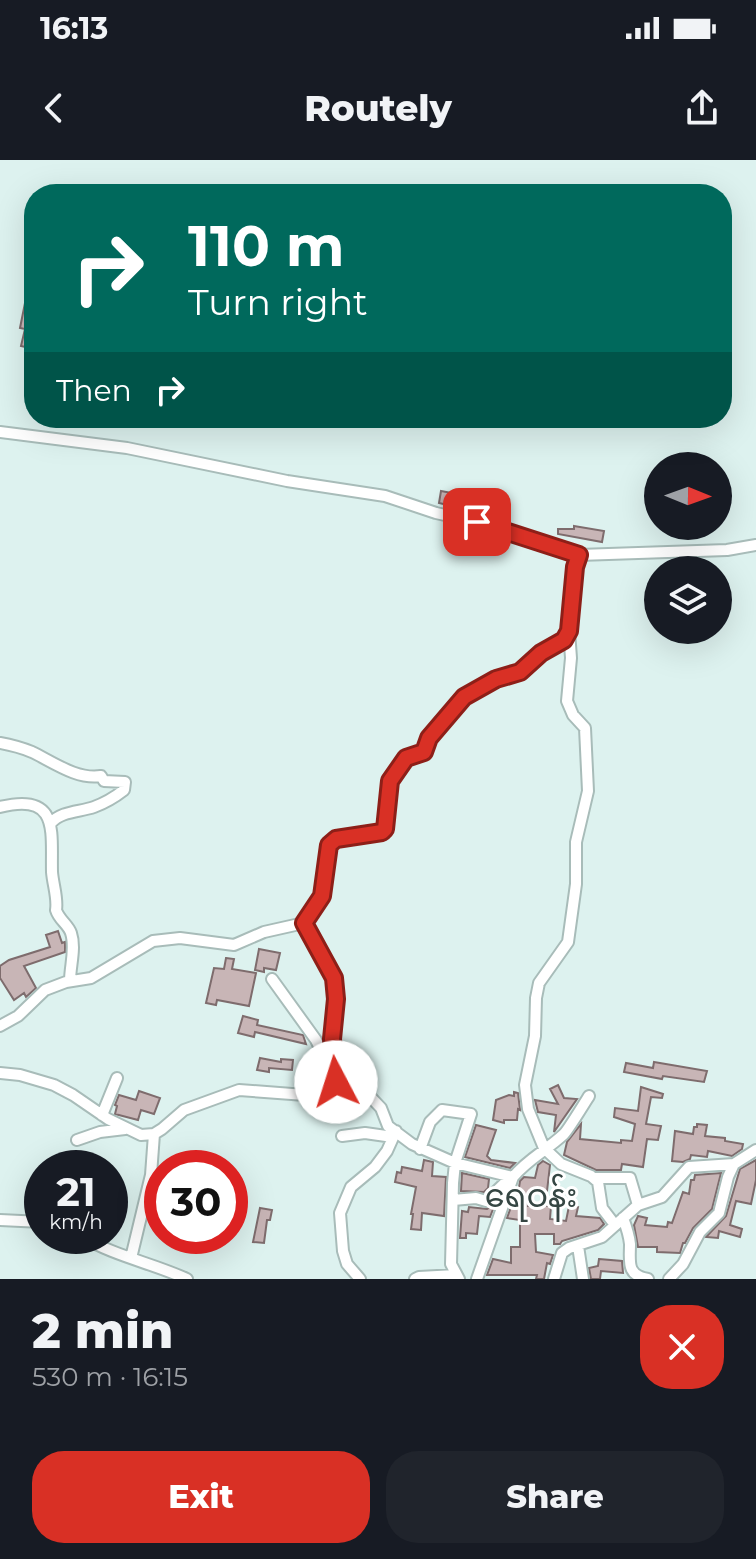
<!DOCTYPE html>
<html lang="en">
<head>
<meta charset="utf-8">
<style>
	:root { --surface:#171b24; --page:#20242c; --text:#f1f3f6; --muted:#9ea1a6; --accent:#d93025 }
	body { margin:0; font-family:Montserrat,"Noto Sans Myanmar",sans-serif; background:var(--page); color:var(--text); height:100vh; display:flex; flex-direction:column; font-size:30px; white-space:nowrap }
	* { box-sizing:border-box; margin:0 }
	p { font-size:26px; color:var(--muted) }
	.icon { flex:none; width:44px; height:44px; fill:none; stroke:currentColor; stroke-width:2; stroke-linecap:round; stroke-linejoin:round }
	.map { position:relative; height:1119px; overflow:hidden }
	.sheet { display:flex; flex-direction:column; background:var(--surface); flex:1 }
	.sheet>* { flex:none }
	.top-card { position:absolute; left:24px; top:24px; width:708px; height:244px; border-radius:32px; box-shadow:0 8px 32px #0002; background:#00695c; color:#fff; overflow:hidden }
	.needle { width:52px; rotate:91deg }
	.tools { position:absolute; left:644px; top:292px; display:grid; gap:16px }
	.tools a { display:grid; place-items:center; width:88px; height:88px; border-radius:50%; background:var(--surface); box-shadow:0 8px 32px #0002; font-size:40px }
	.speed { position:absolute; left:24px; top:990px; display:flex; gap:16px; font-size:40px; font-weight:700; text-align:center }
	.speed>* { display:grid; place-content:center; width:104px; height:104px; border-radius:50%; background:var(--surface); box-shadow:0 8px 32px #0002; line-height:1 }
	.speed small { font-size:20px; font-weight:400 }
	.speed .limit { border:12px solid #d22; background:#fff; color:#111 }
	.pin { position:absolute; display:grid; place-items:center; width:68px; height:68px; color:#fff; margin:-34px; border-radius:16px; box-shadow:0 4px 12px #0006 }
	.me { position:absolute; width:88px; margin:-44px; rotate:355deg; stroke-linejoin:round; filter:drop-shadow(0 0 6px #0008) }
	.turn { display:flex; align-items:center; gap:28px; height:168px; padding:0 32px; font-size:36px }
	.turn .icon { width:104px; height:104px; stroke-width:2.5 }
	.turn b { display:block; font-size:56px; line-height:68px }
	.then { display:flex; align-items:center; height:76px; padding:0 32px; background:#0003; gap:16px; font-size:30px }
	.round { display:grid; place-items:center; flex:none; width:84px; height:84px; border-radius:32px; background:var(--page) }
	.summary { display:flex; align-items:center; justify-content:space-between; height:136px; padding:0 32px }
	h1 { font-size:48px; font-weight:800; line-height:60px }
	.cta { display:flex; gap:16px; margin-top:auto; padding:16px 32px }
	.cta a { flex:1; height:92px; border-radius:32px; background:var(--accent); color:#fff; font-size:32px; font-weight:800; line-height:92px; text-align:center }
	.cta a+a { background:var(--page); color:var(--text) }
	.status { display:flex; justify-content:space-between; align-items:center; height:56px; padding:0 40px; background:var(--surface); direction:ltr }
	.status svg { height:22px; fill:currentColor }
	header { display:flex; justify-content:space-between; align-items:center; height:104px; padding:0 32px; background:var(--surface); font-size:36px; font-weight:800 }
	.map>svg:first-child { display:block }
	.building { fill:#c8b5b6; stroke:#7e6c6d; stroke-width:2 }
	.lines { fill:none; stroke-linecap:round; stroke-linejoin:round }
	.minor-casing { stroke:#a8bcb9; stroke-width:14 }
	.minor { stroke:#fff; stroke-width:10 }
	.route-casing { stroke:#8d1f18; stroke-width:20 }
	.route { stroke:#d93025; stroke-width:14 }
	.labels { text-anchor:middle; stroke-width:6; stroke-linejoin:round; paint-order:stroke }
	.quarter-label { font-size:32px; fill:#354643; stroke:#fff }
</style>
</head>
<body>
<div class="status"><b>16:13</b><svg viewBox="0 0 49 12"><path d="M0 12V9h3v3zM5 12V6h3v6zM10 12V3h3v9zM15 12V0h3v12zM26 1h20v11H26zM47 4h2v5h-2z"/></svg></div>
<header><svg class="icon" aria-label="back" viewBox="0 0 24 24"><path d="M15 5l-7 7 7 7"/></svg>Routely<svg class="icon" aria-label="share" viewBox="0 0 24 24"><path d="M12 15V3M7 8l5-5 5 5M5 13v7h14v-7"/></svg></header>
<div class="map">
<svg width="756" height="1119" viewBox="0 0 756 1119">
	<rect width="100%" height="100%" fill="#ddf2ef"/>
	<!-- building -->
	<path class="building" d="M25,143L34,145V189L21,186L25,169L20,168Z
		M441,331L473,337L471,345L466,344L465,349L439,343Z
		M574,366L604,371L602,382L558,374V369H574Z
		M58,771L62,783L65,782V792L24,806L36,828L26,837L24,833L14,840L0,818V806L9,800L50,787L46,775Z
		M259,789L280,793L276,810L264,808V812L255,810Z
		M226,798L234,799L232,809L256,813L249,846L217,840L216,845L206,843L214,808L224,809Z
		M243,856L258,860L257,865L303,875L306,884L255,872L254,877L238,873Z
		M260,898L281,902V899L293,900L292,910L269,908V912L257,910Z
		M654,902L707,911L704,922L663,916L662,919L624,912L626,903L653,908Z
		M558,925L564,938L577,939L554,972L556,955L538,952L535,940L558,944L550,929Z
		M641,927L663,934L662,938L651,937L646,964L661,966L658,980L647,979L643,1007L622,1004L621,1010H596L564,995L567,982L581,964L580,979L621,983V980L632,981L635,964L614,957L615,948L638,951Z
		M139,931L160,938L154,954L141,950L138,960L115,954L117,946L115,945L119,935L136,940Z
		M514,932L518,933L520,950L518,949L517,960H504V963L493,960L496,940L509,935L514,936Z
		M697,964L707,965L705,976L725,978V981L743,984L742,989L732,996L708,991L707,997L691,995L690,999L683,1002L672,1001L675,971L693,974L694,967H697Z
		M476,965L496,970L487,996L491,1000L515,1003L510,1008L465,997Z
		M424,1000L433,1002L432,1016L446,1017L444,1056L422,1053L421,1070L411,1069L413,1054H411L416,1027L395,1022L397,1012L401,1013L402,1007L422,1011Z
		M756,1000V1020L751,1044L736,1041L730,1065L742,1069L740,1077L719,1071L718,1078L706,1077L726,1056L740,1009Z
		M543,1001L550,1005L547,1031L531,1030L528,1046H551L550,1059L566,1061L569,1046L578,1047L576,1056L600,1058L604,1064L598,1070L562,1081L560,1084H554V1074H535L536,1092L553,1095L550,1104L547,1103L544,1119H536L537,1115H487L493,1099L511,1103V1087H520V1060L507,1058L511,1047H516L520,1021L524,1017L535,1018L538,1005Z
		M462,1013L489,1019L488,1028L484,1032L461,1031Z
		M721,1013L712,1049L693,1068L685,1083H683L680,1093L657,1092V1087H638L634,1065L638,1056L647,1058L645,1065L667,1067L668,1062L672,1063L683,1032L689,1034L691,1020H694L695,1015Z
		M495,1044L490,1057L479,1056L477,1074L466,1073V1078H460L462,1051L468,1052L469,1047L487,1049Z
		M260,1048L272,1050L270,1060H267L264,1083L253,1082Z
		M599,1099L622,1101L623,1113L601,1111L600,1119H591L589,1108L598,1106Z"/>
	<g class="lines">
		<defs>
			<path id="minor" d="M0,272L127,288L287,321L385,336L436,353L477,362L579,395L727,390L756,385
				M569,471L571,498L567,541L573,555L585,568L588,631L576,682V724L568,782L539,823L536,838L535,876L525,925L528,949L544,988L561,1004L591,1016L598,1022L602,1048L615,1065
				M0,583C11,585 22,588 32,592C53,602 77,620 101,616L104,621L125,622L124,630C115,637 105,643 94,647C80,652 61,651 51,663
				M0,647C60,632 51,672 52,712C53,725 58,738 56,750C59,760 68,764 71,773C76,788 70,806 70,821
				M304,763L322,736L329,685L336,679L375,674L385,670L390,621L406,598L424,592L429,578L464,537L496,519L520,512L541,493L564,480C578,454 569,422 579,395
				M272,819L316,880L326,900L335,908
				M0,866L18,856L45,830L66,822L91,818L153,781L180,778L234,785L264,772L304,763L334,818L336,839L332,879L336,922
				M0,913L20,915L54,925L73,935L108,959L141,975L154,974L162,969L184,950L239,930L305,935L340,920H349L361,927L381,948L388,966L412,984L455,1003L513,1017
				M102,955L117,918
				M342,976L365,973L393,977
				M77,980L100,972L125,969
				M420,989L430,962L442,950L471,954L455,1003L453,1023L451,1104L459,1119
				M594,1018H630L638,1045
				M453,1040L476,1038L486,1041L510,1018
				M623,1058C626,1066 629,1074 630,1084C630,1102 626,1115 648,1119
				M0,1060L42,1062
				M81,1076C114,1096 152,1103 187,1119
				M578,1086L583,1119
				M131,1098L151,1015L154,974
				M360,1119L347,1104L343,1091L340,1053L351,1027L375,1007L387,991L396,971
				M415,1119L419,1117L456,1115
				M477,1119L513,1017C528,999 547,990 564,974C568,970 584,944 589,936
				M554,1119L562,1093L569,1088L602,1077L638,1045L662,1037L689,1007L734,1004L756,990
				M669,1119L683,1104L700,1072L719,1053L728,1017L734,1004"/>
		</defs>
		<!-- minor casing -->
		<use href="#minor" class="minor-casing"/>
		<!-- minor -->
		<use href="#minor" class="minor"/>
	</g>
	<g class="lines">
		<defs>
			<path id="route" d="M336,922L332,879L336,839L334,818L304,763L322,736L329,685L336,679L382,672L385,669L390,621L406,598L424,592L429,578L464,537L496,519L520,512L541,493L564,480L569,471L575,407L579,395L477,362"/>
		</defs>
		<!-- route casing -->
		<use href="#route" class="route-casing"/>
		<!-- route -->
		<use href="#route" class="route"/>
	</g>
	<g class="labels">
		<!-- quarter labels -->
		<g class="quarter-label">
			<text x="531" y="1047">ရေဝန်း</text>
		</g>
	</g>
</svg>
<div class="tools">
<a><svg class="needle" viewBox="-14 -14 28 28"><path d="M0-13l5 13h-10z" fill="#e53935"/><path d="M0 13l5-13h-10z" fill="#9ea1a6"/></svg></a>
<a><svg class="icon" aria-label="layers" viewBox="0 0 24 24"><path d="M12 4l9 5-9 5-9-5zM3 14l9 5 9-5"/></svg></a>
</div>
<div class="speed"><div>21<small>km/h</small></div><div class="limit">30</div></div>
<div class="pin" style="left:477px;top:362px;background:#d93025"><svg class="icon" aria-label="arrive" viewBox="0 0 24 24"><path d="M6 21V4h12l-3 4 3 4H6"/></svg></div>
<svg class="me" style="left:336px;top:922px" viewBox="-20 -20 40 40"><circle r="19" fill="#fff"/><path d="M0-13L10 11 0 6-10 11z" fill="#d93025"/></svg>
<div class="top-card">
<div class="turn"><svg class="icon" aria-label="right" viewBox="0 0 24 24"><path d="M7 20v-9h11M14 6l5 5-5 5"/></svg><div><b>110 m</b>Turn right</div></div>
<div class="then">Then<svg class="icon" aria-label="right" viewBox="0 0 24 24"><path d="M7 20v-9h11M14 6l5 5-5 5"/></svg></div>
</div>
</div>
<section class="sheet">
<div class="summary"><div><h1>2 min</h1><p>530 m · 16:15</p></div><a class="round" style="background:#d93025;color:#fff"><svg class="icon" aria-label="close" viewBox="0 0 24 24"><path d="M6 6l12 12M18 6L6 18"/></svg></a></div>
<div class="cta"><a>Exit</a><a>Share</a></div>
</section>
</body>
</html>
